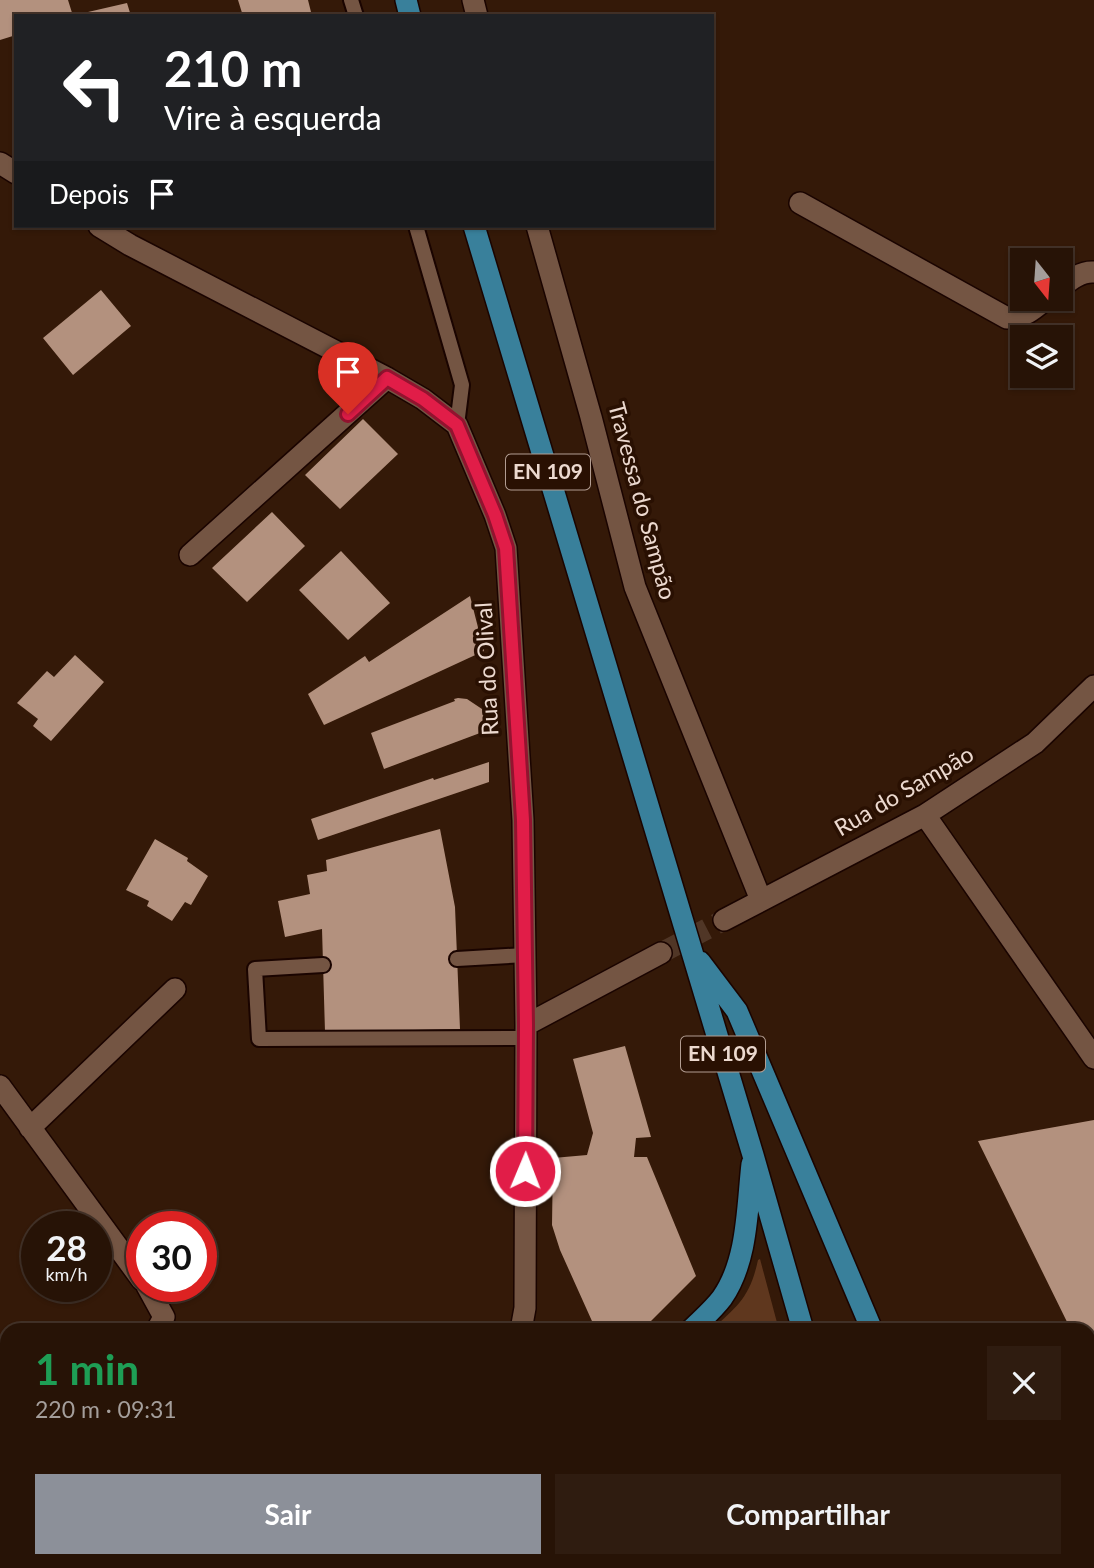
<!DOCTYPE html>
<html lang="pt">
<head>
<meta charset="utf-8">
<style>
	:root { --surface:#271306; --page:#2f1c10; --text:#f1f3f6; --muted:#a49e9b; --line:#433228; --accent:#8c9099 }
	body { margin:0; font-family:Lato,sans-serif; background:var(--page); color:var(--text); height:100vh; display:flex; flex-direction:column; font-size:26px; white-space:nowrap }
	* { box-sizing:border-box; margin:0 }
	p { font-size:23px; color:var(--muted) }
	.icon { flex:none; width:38px; height:38px; fill:none; stroke:currentColor; stroke-width:2; stroke-linecap:round; stroke-linejoin:round }
	.map { position:relative; flex:1; overflow:hidden }
	.details { position:absolute; left:0px; top:1323px; width:1096px; height:245px; display:flex; flex-direction:column; background:var(--surface); border-radius:21px 21px 0 0; box-shadow:0 2px 5px #0004,0 0 0 2px var(--line) }
	.details>* { flex:none }
	.hud { position:absolute; left:14px; top:14px; width:700px; height:214px; border-radius:0px; box-shadow:0 2px 5px #0004,0 0 0 2px var(--line); background:#202124; color:#fff; overflow:hidden }
	.needle { width:46px; rotate:163deg }
	.tools { position:absolute; left:1010px; top:248px; display:grid; gap:14px }
	.tools a { display:grid; place-items:center; width:63px; height:63px; border-radius:0px; background:var(--surface); box-shadow:0 2px 5px #0004,0 0 0 2px var(--line); font-size:35px }
	.speed { position:absolute; left:21px; top:1211px; display:flex; gap:14px; font-size:35px; font-weight:700; text-align:center }
	.speed>* { display:grid; place-content:center; width:91px; height:91px; border-radius:50%; background:var(--surface); box-shadow:0 2px 5px #0004,0 0 0 2px var(--line); line-height:1 }
	.speed small { font-size:18px; font-weight:400 }
	.speed .limit { border:10px solid #d22; background:#fff; color:#111 }
	.pin { position:absolute; display:grid; place-items:center; width:60px; height:60px; color:#fff; margin:-72px -30px; border-radius:50% 50% 50% 0; rotate:-45deg; box-shadow:0 0 7px #0007 }
	.pin .icon { rotate:45deg }
	.me { position:absolute; width:77px; margin:-38px; rotate:1deg; stroke-linejoin:round; filter:drop-shadow(0 0 5px #0008) }
	.turn { display:flex; align-items:center; gap:24px; height:147px; padding:0 35px; font-size:32px }
	.turn .icon { width:91px; height:91px; stroke-width:2.5 }
	.turn b { display:block; font-size:49px; line-height:60px }
	.then { display:flex; align-items:center; height:66px; padding:0 35px; background:#0003; gap:14px; font-size:26px }
	.round { display:grid; place-items:center; flex:none; width:74px; height:74px; border-radius:0px; background:var(--page) }
	.overview { display:flex; align-items:center; justify-content:space-between; height:119px; padding:0 35px }
	h1 { font-size:42px; font-weight:700; line-height:52px; color:#1e9e55 }
	.button { display:flex; gap:14px; margin-top:auto; padding:14px 35px }
	.button a { flex:1; height:80px; border-radius:0px; background:var(--accent); color:#fff; font-size:28px; font-weight:700; line-height:80px; text-align:center }
	.button a+a { background:var(--page); color:var(--text) }
	.map>svg:first-child { display:block }
	.green { fill:#5f371e }
	.building { fill:#b3917e }
	.lines { fill:none; stroke-linecap:round; stroke-linejoin:round }
	.street-tunnel { stroke:#503626; stroke-width:21; stroke-dasharray:21 10; stroke-linecap:butt }
	.lane-casing { stroke:#1a0400; stroke-width:18 }
	.street-casing { stroke:#1a0400; stroke-width:24 }
	.primary-casing { stroke:#1a0400; stroke-width:24 }
	.lane { stroke:#745543; stroke-width:14 }
	.street { stroke:#745543; stroke-width:21 }
	.primary { stroke:#39809b; stroke-width:21 }
	.route-casing { stroke:#92132f; stroke-width:18 }
	.route { stroke:#e11d48; stroke-width:12 }
	.labels { text-anchor:middle; stroke-width:7; stroke-linejoin:round; paint-order:stroke }
	.shield { fill:#291002; stroke:#b29d92; stroke-width:2 }
	.shield-label { font-size:21px; font-weight:bold; fill:#ecd9cf }
	.street-label { font-size:23px; fill:#ecd9cf; stroke:#291002 }
</style>
</head>
<body>
<div class="map">
<svg width="1094" height="1568" viewBox="0 0 1094 1568">
	<rect width="100%" height="100%" fill="#341908"/>
	<!-- green -->
	<path class="green" d="M760,1259L779,1330H711C738,1306 750,1297 758,1260Z"/>
	<!-- building -->
	<path class="building" d="M0,0H68L73,16H16V35L0,40Z
		M238,0H308L312,16H243Z
		M127,3L131,16H75V15Z
		M101,290L131,326L73,375L43,338Z
		M363,419L398,454L340,509L305,475Z
		M272,512L305,546L247,602L212,568Z
		M341,551L390,603L348,640L299,590Z
		M470,596L484,651L324,725L308,694L365,656L369,662Z
		M75,655L104,682L51,741L33,726L38,719L17,703L47,671L54,677Z
		M458,698L467,699L482,709L486,717L488,730L384,769L371,733L455,701L454,699Z
		M489,762V782L318,840L311,819L433,778L434,780Z
		M440,829L455,907L460,1029L325,1032L322,929L285,937L278,901L310,894L307,875L327,871L326,860Z
		M155,839L188,858L187,861L208,876L191,905L185,902L172,921L147,906L149,901L126,890Z
		M625,1046L651,1137L636,1138L634,1157H647L696,1276L642,1330H596L560,1250L552,1225L553,1158L587,1155L593,1133L573,1059Z
		M1094,1120V1376L1088,1365V1330H1071L978,1141Z
		M7,1504V1561H16L20,1568H0V1509Z"/>
	<g class="lines">
		<!-- street-tunnel -->
		<path class="street-tunnel" d="M661,953L724,920"/>
		<defs>
			<path id="lane" d="M351,0L356,16
				M416,226L462,385L457,425
				M457,959L525,955
				M323,965L255,969L259,1039L526,1038"/>
			<path id="street" d="M473,0L477,16
				M0,163L16,173
				M800,203L1007,318C1024,318 1033,310 1046,299
				M99,226L130,245L387,378L423,399L457,425L495,515L506,548L523,820L526,1025L525,1308L521,1330
				M537,226L591,417L635,587L761,900
				M1060,288C1070,280 1081,271 1094,272
				M190,555L387,378
				M925,815L1094,1058
				M724,920L925,815L1035,743L1094,686
				M526,1025L661,953
				M0,1086L142,1280
				M30,1128L175,989
				M147,1286L164,1317L157,1330
				M91,1561V1568
				M422,1561L424,1568"/>
			<path id="primary" d="M406,0L410,16
				M474,226L753,1155L803,1330
				M700,962L737,1011L872,1330
				M691,1330C701,1320 713,1310 722,1298C748,1261 747,1208 752,1164
				M853,1561L854,1568
				M974,1561L977,1568
				M530,1568L534,1561"/>
		</defs>
		<!-- lane casing -->
		<use href="#lane" class="lane-casing"/>
		<!-- street casing -->
		<use href="#street" class="street-casing"/>
		<!-- primary casing -->
		<use href="#primary" class="primary-casing"/>
		<!-- lane -->
		<use href="#lane" class="lane"/>
		<!-- street -->
		<use href="#street" class="street"/>
		<!-- primary -->
		<use href="#primary" class="primary"/>
	</g>
	<g class="lines">
		<defs>
			<path id="route" d="M348,414L387,378L423,399L457,425L495,515L506,548L523,820L526,1025L525,1171"/>
		</defs>
		<!-- route casing -->
		<use href="#route" class="route-casing"/>
		<!-- route -->
		<use href="#route" class="route"/>
	</g>
	<g class="labels">
		<!-- shield labels -->
		<g class="shield">
			<rect x="506" y="454.5" width="84" height="35" rx="5"/>
			<rect x="681" y="1036.5" width="84" height="35" rx="5"/>
		</g>
		<g class="shield-label">
			<text x="548" y="479">EN 109</text>
			<text x="723" y="1061">EN 109</text>
		</g>
		<!-- street labels -->
		<g class="street-label">
			<text transform="translate(642 501) rotate(75)" y="8">Travessa do Sampão</text>
			<text transform="translate(487 669) rotate(-93)" y="8">Rua do Olival</text>
			<text transform="translate(904 791) rotate(-30)" y="8">Rua do Sampão</text>
		</g>
	</g>
</svg>
<div class="tools">
<a><svg class="needle" viewBox="-14 -14 28 28"><path d="M0-13l5 13h-10z" fill="#e53935"/><path d="M0 13l5-13h-10z" fill="#a49e9b"/></svg></a>
<a><svg class="icon" aria-label="layers" viewBox="0 0 24 24"><path d="M12 4l9 5-9 5-9-5zM3 14l9 5 9-5"/></svg></a>
</div>
<div class="speed"><div>28<small>km/h</small></div><div class="limit">30</div></div>
<div class="pin" style="left:348px;top:414px;background:#d93025"><svg class="icon" aria-label="arrive" viewBox="0 0 24 24"><path d="M6 21V4h12l-3 4 3 4H6"/></svg></div>
<svg class="me" style="left:525px;top:1171px" viewBox="-20 -20 40 40"><circle r="17" fill="#e11d48" stroke="#fff" stroke-width="3"/><path d="M0-11L8 9 0 5-8 9z" fill="#fff"/></svg>
<div class="hud">
<div class="turn"><svg class="icon" aria-label="left" viewBox="0 0 24 24"><path d="M17 20v-9H6M10 6l-5 5 5 5"/></svg><div><b>210 m</b>Vire à esquerda</div></div>
<div class="then">Depois<svg class="icon" aria-label="arrive" viewBox="0 0 24 24"><path d="M6 21V4h12l-3 4 3 4H6"/></svg></div>
</div>
<section class="details">
<div class="overview"><div><h1>1 min</h1><p>220 m · 09:31</p></div><a class="round"><svg class="icon" aria-label="close" viewBox="0 0 24 24"><path d="M6 6l12 12M18 6L6 18"/></svg></a></div>
<div class="button"><a>Sair</a><a>Compartilhar</a></div>
</section>
</div>
</body>
</html>
